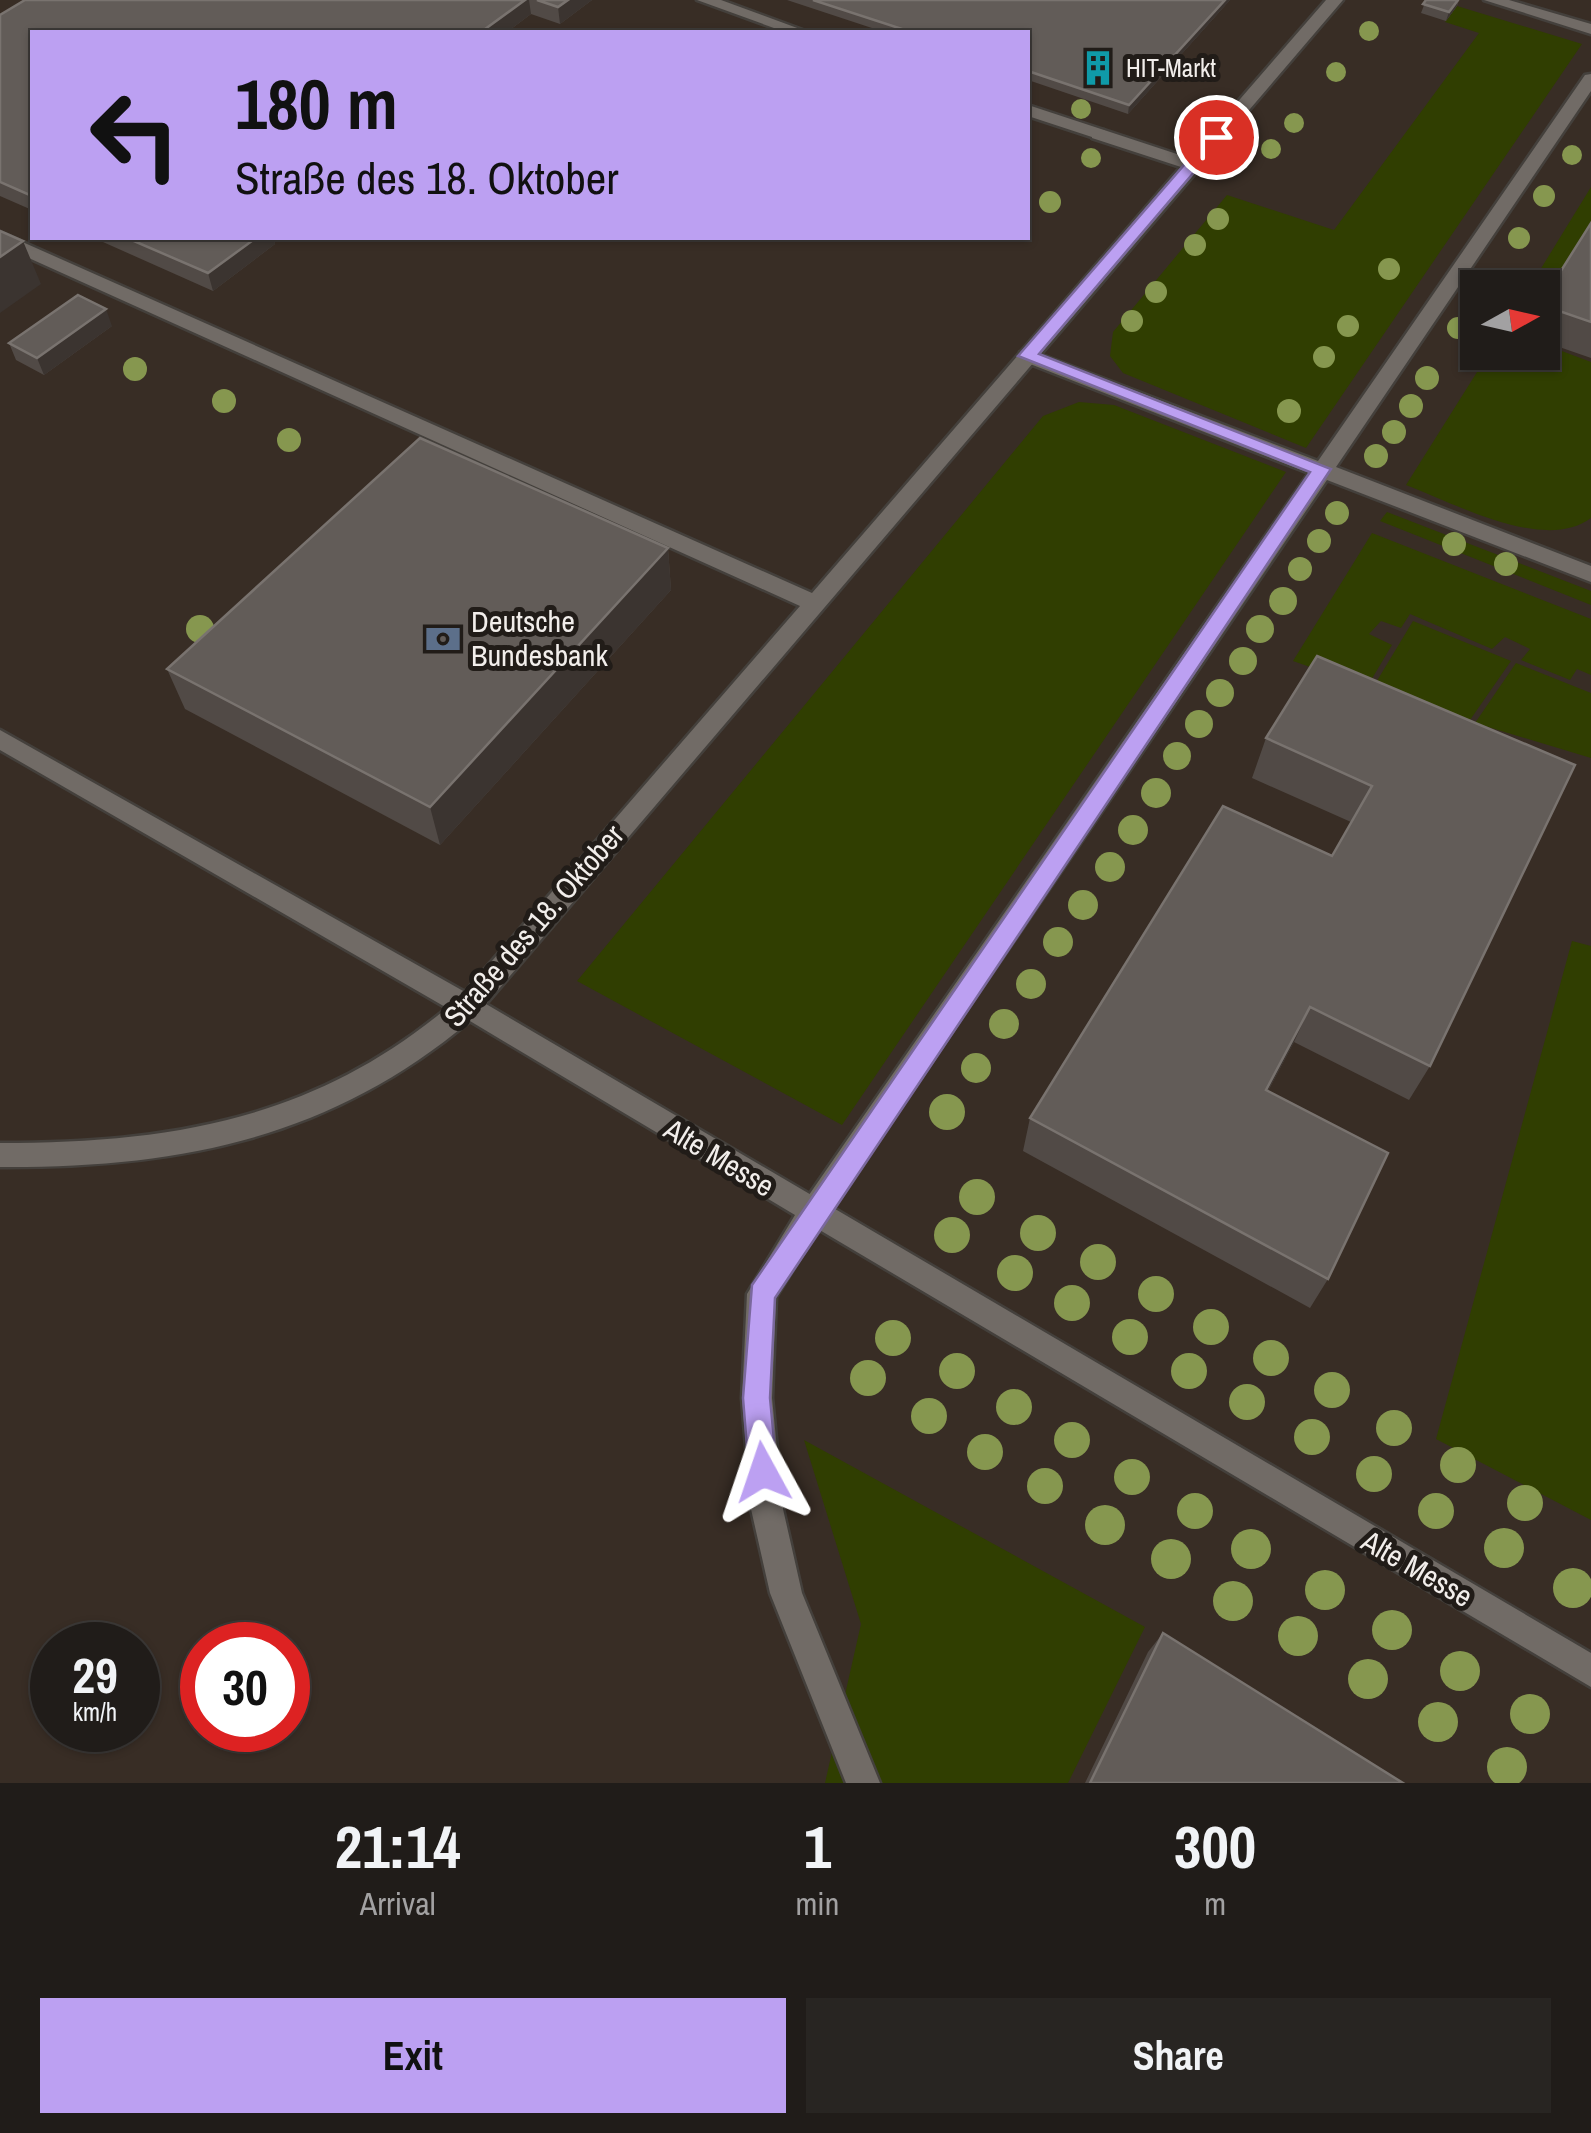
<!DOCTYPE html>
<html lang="en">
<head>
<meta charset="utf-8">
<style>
	:root { --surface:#201c19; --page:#282522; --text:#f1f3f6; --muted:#a2a1a2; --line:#3d3a38; --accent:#bca0f2 }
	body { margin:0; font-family:"Archivo Narrow",sans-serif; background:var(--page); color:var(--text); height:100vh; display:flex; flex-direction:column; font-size:38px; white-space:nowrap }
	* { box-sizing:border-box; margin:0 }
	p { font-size:32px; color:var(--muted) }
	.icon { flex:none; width:55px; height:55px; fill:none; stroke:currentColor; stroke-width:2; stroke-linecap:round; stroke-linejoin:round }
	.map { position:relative; height:1783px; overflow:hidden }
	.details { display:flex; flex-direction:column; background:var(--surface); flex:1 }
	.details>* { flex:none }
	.top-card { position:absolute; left:30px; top:30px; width:1000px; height:210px; border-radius:0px; box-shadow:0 2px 8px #0004,0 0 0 2px var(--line); background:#bca0f2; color:#111; overflow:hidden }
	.needle { width:65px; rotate:82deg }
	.buttons { position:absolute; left:1460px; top:270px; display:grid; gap:20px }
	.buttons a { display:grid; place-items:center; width:100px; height:100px; border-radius:0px; background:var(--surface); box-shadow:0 2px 8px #0004,0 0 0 2px var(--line); font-size:50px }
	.speed { position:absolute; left:30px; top:1622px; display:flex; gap:20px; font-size:50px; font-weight:700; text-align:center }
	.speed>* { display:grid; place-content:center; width:130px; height:130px; border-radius:50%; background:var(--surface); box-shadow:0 2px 8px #0004,0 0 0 2px var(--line); line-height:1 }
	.speed small { font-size:25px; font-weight:400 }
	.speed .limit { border:15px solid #d22; background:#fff; color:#111 }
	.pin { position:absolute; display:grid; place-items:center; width:85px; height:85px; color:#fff; margin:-42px; border:5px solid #fff; border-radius:50%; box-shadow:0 2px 10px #0007 }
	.me { position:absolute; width:110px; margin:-55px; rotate:355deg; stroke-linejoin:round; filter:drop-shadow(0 0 8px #0008) }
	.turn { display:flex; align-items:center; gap:35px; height:210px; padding:0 40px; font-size:45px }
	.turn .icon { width:130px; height:130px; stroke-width:2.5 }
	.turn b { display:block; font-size:70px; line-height:85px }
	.eta { display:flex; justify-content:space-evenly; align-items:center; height:170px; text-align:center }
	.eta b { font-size:60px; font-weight:700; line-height:70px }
	.primary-button { display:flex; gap:20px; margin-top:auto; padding:20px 40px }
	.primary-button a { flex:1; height:115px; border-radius:0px; background:var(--accent); color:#111; font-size:40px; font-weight:700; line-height:115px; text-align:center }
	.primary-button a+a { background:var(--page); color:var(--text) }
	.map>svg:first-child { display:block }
	.built { fill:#382d25; fill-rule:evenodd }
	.green { fill:#303e01 }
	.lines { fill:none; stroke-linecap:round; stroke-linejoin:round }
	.lane-casing { stroke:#44403c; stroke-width:5 }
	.street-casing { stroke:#44403c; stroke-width:5 }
	.lane { fill:#716b66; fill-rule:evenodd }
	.street { fill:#716b66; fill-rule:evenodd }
	.tree { fill:#86974f }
	.wall { fill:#514a46 }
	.shaded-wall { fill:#3b3430 }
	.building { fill:#625c58; stroke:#79736f; stroke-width:2.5 }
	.route { fill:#bca0f2; stroke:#7a689d; stroke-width:2.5 }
	.labels { text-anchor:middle; stroke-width:10; stroke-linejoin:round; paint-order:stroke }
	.far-poi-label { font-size:25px; fill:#f2eeeb; stroke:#211c18; text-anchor:start }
	.poi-label { font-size:30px; fill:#f2eeeb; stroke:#211c18; text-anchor:start }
	.street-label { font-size:30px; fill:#f2eeeb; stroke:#211c18 }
</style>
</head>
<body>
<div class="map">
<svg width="1591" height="1783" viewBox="0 0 1591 1783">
	<rect width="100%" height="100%" fill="#2b2521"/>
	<!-- built -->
	<path class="built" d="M0,0H1591V1783H0ZM32,32H1028V238H32ZM1478,288H1542V352H1478ZM52,1645H138V1730H52ZM202,1645H288V1730H202Z"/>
	<!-- green -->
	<path class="green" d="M1457,6L1582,44L1306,448L1123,373L1110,356L1113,332L1227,195L1334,230L1479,33L1445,22Z
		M1591,187V234L1543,312L1542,288H1529Z
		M1543,344L1591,362V518C1544,553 1454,503 1406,485L1489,353L1542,352Z
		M1079,402L1114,405L1286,472L842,1125L577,981L1043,416Z
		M1387,512L1591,591V605L1380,521Z
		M1372,533L1591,619V675L1577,669L1570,680L1521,660L1530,649L1505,637L1492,649L1410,614L1401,628L1381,621L1369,634L1392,645L1367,687L1293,661Z
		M1413,621L1511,661L1470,720L1372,689Z
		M1516,663L1591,693V758L1475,723Z
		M1572,941L1591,946V1520L1436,1439Z
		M804,1440L1145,1627L1068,1783H825L861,1624Z"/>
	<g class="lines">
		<defs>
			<path id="lane" d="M697,0H721L808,32H785Z
				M1591,74V91L1336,467L1591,566V582L1327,480L822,1223L812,1227L802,1223L798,1214L802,1205L1309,473L1020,360V352H1034L1318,461L1585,75Z
				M1028,105L1104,130L1107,134L1098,139L1028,116Z"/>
			<path id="street" d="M1326,0H1343L486,1004L1591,1653V1687L818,1229L776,1297L772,1398L783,1509L802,1593L880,1783H846L770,1593L751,1509L742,1398L747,1294L795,1215L470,1021C329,1139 179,1168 0,1167V1143C170,1143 312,1120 447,1008L0,750V730L465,992L800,606L0,245V232L812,593L1181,167L1092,138V130H1104L1189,158Z
				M1484,0H1509L1591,24V34Z"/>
		</defs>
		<!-- lane casing -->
		<use href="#lane" class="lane-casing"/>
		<!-- street casing -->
		<use href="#street" class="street-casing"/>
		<!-- lane -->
		<use href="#lane" class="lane"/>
		<!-- street -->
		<use href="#street" class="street"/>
	</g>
	<!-- trees -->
	<g class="tree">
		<circle cx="1369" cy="31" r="10"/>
		<circle cx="1336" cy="72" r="10"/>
		<circle cx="1081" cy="109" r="10"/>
		<circle cx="1294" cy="123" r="10"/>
		<circle cx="1271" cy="149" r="10"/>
		<circle cx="1572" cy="155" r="10"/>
		<circle cx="1091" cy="158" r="10"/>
		<circle cx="1544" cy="196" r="11"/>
		<circle cx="1050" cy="202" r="11"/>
		<circle cx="1218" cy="219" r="11"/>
		<circle cx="1519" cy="238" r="11"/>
		<circle cx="1195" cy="245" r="11"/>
		<circle cx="1389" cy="269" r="11"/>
		<circle cx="1156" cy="292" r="11"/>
		<circle cx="1132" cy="321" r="11"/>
		<circle cx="1348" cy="326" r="11"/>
		<circle cx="1458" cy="328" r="11"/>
		<circle cx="1324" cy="357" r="11"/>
		<circle cx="135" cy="369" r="12"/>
		<circle cx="1427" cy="378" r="12"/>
		<circle cx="224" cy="401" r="12"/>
		<circle cx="1411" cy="406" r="12"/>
		<circle cx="1289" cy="411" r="12"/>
		<circle cx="1394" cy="432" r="12"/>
		<circle cx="289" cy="440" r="12"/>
		<circle cx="1376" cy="456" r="12"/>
		<circle cx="1337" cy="513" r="12"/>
		<circle cx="1319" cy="541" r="12"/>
		<circle cx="1454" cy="544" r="12"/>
		<circle cx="1506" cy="564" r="12"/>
		<circle cx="1300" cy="569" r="12"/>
		<circle cx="1283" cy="601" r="14"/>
		<circle cx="200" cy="629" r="14"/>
		<circle cx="1260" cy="629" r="14"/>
		<circle cx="1243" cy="661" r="14"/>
		<circle cx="1220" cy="693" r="14"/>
		<circle cx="1199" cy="724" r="14"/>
		<circle cx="1177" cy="756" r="14"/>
		<circle cx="1156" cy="793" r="15"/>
		<circle cx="1133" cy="830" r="15"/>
		<circle cx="1110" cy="867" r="15"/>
		<circle cx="1083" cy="905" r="15"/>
		<circle cx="1058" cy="942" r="15"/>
		<circle cx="1031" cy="984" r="15"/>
		<circle cx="1004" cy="1024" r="15"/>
		<circle cx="976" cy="1068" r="15"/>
		<circle cx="947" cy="1112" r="18"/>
		<circle cx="977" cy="1197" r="18"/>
		<circle cx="1038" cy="1233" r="18"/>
		<circle cx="952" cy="1235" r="18"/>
		<circle cx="1098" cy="1262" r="18"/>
		<circle cx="1015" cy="1273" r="18"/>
		<circle cx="1156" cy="1294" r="18"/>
		<circle cx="1072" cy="1303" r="18"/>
		<circle cx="1211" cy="1327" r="18"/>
		<circle cx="1130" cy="1337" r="18"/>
		<circle cx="893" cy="1338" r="18"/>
		<circle cx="1271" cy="1358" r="18"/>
		<circle cx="957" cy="1371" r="18"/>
		<circle cx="1189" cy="1371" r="18"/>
		<circle cx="868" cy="1378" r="18"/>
		<circle cx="1332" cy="1390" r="18"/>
		<circle cx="1247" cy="1402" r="18"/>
		<circle cx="1014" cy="1407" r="18"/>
		<circle cx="929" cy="1416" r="18"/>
		<circle cx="1394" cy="1428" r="18"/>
		<circle cx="1312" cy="1437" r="18"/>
		<circle cx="1072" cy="1440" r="18"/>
		<circle cx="985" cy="1452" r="18"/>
		<circle cx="1458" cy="1465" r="18"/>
		<circle cx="1374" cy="1474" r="18"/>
		<circle cx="1132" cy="1477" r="18"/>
		<circle cx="1045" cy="1486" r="18"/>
		<circle cx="1525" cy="1503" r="18"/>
		<circle cx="1195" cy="1511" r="18"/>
		<circle cx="1436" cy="1511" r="18"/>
		<circle cx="1105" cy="1525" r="20"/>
		<circle cx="1504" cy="1548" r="20"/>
		<circle cx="1251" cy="1549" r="20"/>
		<circle cx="1171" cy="1559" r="20"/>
		<circle cx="1573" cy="1588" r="20"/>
		<circle cx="1325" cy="1590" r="20"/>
		<circle cx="1233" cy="1601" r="20"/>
		<circle cx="1392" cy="1630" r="20"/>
		<circle cx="1298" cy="1636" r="20"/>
		<circle cx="1460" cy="1671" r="20"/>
		<circle cx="1368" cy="1679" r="20"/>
		<circle cx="1530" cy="1714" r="20"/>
		<circle cx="1438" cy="1722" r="20"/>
		<circle cx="1507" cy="1767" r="20"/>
	</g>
	<!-- wall -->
	<path class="wall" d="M25,0H592L560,24L531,14L507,32H32V210L0,196V15Z
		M787,0H1230L1128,114L1028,80V32H884Z
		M1426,0H1459L1457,6L1446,21L1421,13Z
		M1591,223V358L1542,341V301Z
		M94,238H274L275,244L213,291Z
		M112,326L44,375L16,360L9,343Z
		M668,548L671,590L440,845L185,709L167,669Z
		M1266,738L1575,765L1430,1066L1409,1100L1294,1042L1268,1091L1328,1279L1310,1308L1023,1151L1030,1118L1332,856L1351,822L1252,778Z
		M1163,1633L1403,1783H1085L1148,1652Z"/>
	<!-- shaded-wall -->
	<path class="shaded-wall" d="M525,0H529L531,14L507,32H481Z
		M568,0H592L560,24L558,7Z
		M1225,0H1230L1128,114L1129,105Z
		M1458,0L1457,6L1446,21L1449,12Z
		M256,238H274L275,244L213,291L208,273Z
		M23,241L41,284L0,313V257Z
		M106,309L112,326L44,375L37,358Z
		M668,548L671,590L440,845L430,807Z
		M1310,1007L1294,1042L1250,1124L1266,1090Z"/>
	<!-- building -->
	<path class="building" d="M25,0H525L481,32H32V196L0,182V15Z
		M537,0H568L558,7Z
		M813,0H1225L1129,105L1028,71V32H911Z
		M1426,0H1458L1449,12L1423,4Z
		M1591,223V322L1542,305V301Z
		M0,231L23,241L0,257Z
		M127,238H256L208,273Z
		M78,295L106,309L37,358L9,343Z
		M420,438L668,548L430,807L167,669Z
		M1317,656L1575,765L1430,1066L1310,1007L1266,1090L1388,1153L1328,1279L1030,1118L1223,806L1332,856L1372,786L1266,738Z
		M1163,1633L1403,1783H1090Z"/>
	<!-- route -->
	<path class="route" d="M1211,134L1224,137L1039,354L1331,469L775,1298L770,1398L777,1472L773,1482L763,1486L753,1482L749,1472L743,1398L752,1285L1310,472L1018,356Z"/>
	<!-- icons -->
	<defs>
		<symbol id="building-bare" viewBox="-9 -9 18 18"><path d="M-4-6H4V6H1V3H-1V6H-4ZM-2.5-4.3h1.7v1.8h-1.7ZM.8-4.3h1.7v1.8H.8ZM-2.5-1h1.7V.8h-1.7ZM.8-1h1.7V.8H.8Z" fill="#0f9aa8" stroke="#211c18" stroke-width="2.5" paint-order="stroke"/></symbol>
		<symbol id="bank-bare" viewBox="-9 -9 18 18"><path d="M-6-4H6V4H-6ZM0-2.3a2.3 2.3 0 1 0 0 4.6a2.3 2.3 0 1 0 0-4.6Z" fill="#5c6f8a" stroke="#211c18" stroke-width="2.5" paint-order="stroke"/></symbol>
	</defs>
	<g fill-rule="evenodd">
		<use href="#building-bare" x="1073" y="43" width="50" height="50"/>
		<use href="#bank-bare" x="418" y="614" width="50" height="50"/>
	</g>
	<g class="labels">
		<!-- far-poi labels -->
		<g class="far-poi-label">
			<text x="1126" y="77">HIT-Markt</text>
		</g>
		<!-- poi labels -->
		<g class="poi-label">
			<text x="471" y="632">Deutsche<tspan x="471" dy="34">Bundesbank</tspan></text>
		</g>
		<!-- street labels -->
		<g class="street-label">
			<text transform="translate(534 926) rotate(-49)" y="10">Straße des 18. Oktober</text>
			<text transform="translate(719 1158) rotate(31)" y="10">Alte Messe</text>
			<text transform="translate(1417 1569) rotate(30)" y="10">Alte Messe</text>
		</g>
	</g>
</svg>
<div class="buttons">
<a><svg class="needle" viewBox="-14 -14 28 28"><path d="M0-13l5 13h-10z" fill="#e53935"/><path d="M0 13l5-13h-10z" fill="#a2a1a2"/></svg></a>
</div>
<div class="speed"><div>29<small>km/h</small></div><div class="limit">30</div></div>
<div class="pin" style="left:1216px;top:137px;background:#d93025"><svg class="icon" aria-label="arrive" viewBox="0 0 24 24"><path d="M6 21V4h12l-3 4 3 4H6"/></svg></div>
<svg class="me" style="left:763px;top:1472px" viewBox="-20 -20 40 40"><path d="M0-17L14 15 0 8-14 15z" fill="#bca0f2" stroke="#fff" stroke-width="4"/></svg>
<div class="top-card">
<div class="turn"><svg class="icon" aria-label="left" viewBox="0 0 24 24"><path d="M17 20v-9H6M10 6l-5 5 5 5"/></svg><div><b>180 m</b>Straße des 18. Oktober</div></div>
</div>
</div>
<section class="details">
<div class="eta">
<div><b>21:14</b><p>Arrival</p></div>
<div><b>1</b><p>min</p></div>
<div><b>300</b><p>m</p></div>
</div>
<div class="primary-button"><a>Exit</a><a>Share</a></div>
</section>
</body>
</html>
